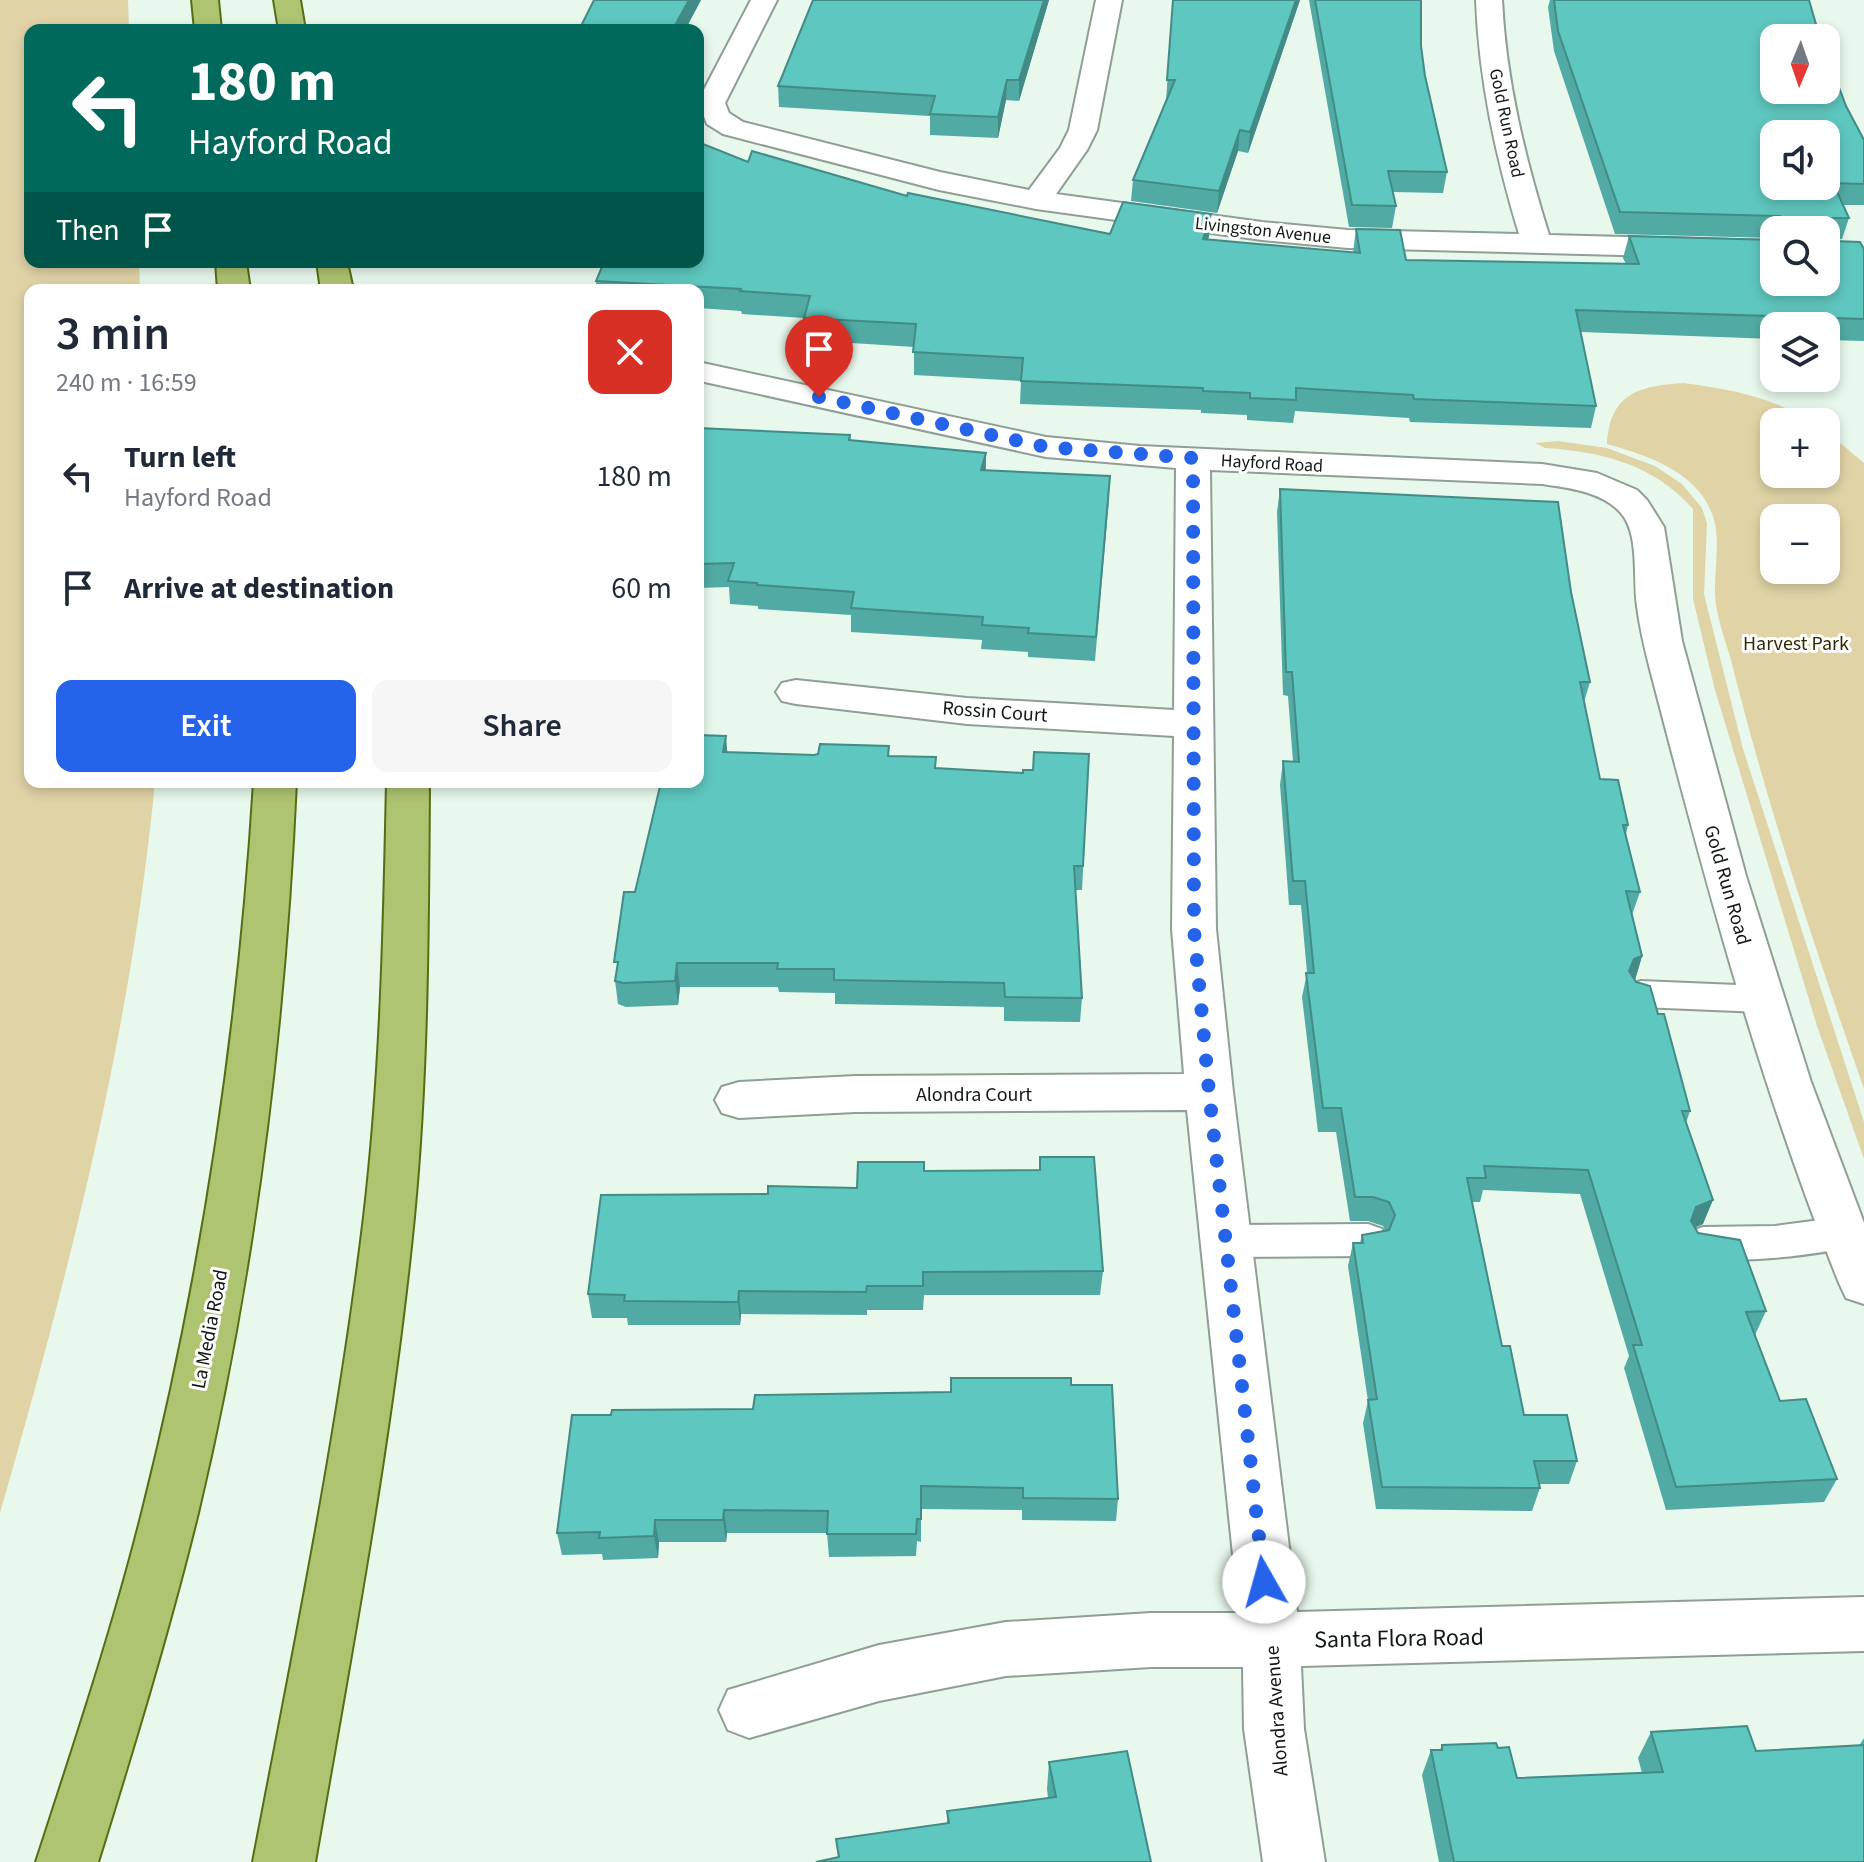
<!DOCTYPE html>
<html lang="en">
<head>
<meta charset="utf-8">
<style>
	:root { --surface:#fff; --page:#f6f6f7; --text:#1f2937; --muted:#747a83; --accent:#2563eb }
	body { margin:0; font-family:"Source Sans 3",sans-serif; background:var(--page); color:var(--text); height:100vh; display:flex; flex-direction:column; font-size:30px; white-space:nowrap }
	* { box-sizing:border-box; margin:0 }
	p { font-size:26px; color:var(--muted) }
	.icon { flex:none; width:44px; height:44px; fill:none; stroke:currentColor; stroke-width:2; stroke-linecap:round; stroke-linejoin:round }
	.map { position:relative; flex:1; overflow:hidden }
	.drawer { position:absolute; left:24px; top:284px; width:680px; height:504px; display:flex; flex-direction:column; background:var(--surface); border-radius:16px; box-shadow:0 4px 12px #0003 }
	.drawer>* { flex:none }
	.hud { position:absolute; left:24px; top:24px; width:680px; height:244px; border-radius:16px; box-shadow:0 4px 12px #0003; background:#00695c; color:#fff; overflow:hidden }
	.needle { width:52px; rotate:182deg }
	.fabs { position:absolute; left:1760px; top:24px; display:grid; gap:16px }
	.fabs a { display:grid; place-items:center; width:80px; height:80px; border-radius:16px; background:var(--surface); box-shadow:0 4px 12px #0003; font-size:40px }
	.pin { position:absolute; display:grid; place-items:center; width:68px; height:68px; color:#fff; margin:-82px -34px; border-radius:50% 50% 50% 0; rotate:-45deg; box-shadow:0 0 8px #0007 }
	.pin .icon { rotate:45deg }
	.me { position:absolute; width:88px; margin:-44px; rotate:353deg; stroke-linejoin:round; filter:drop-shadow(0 0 6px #0008) }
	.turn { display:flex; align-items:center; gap:28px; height:168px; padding:0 32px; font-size:36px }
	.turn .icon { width:104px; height:104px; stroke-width:2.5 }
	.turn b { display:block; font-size:56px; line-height:68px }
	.then { display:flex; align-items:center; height:76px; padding:0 32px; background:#0003; gap:16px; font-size:30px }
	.round { display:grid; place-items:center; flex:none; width:84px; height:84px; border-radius:16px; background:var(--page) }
	.overview { display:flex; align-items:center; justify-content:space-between; height:136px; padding:0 32px }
	h1 { font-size:48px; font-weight:600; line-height:60px }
	.primary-button { display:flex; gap:16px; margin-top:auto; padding:16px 32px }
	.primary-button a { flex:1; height:92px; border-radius:16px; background:var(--accent); color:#fff; font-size:32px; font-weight:600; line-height:92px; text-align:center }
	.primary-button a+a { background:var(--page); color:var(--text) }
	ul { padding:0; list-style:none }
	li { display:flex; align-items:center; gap:24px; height:112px; padding:0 32px }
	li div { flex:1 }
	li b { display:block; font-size:30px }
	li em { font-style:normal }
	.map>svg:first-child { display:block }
	.green { fill:#e0d3a6; fill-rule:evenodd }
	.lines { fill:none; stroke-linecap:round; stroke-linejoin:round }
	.service-casing { stroke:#8f9f95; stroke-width:4 }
	.minor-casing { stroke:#8f9f95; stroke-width:4 }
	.primary-casing { stroke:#546e13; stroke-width:4 }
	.service { fill:#fff; fill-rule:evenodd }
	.minor { fill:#fff; fill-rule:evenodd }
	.primary { fill:#aec471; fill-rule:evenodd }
	.wall { fill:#51aba4 }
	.shaded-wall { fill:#428b86 }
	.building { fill:#5ec7bf; stroke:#428b86; stroke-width:2; fill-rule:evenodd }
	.route { stroke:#2563eb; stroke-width:14; stroke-dasharray:0 25.2 }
	.labels { text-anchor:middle; stroke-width:6; stroke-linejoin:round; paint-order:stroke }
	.far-street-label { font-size:18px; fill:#121814; stroke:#fff }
	.park-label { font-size:20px; fill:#322907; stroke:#fff }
	.street-label { font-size:20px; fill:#121814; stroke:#fff }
	.near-street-label { font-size:24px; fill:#121814; stroke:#fff }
</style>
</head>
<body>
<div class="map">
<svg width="1864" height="1862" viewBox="0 0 1864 1862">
	<rect width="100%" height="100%" fill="#e8f8ed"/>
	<!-- green -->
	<path class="green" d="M0,0H128L129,30H30V262H139L140,290H30V782H155C131,1032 69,1273 0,1513Z
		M1684,383C1735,390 1769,397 1814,422H1774V474H1826V431L1864,463V1089C1815,948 1767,805 1731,660C1725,639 1716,616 1715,595C1714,568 1722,536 1711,511C1694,470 1645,455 1607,444C1610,393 1639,386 1684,383ZM1774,518H1826V570H1774Z
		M1558,441L1607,448L1655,466L1682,484L1702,508L1707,523L1704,594L1743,749L1864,1122V1159L1817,1026L1715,690L1693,599V509C1653,464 1603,452 1545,448L1535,443Z"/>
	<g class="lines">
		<defs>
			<path id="service" d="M1641,981L1761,986L1773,990L1779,999L1773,1008L1761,1012L1641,1007L1629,1003L1624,994L1629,985Z
				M1843,1217L1857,1222L1862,1233L1857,1244C1819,1256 1726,1266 1689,1254L1684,1243L1689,1232L1703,1227L1775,1226Z
				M1368,1224L1382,1229L1387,1240L1382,1251L1368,1256L1226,1257L1212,1252L1207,1241L1212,1230L1226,1225Z"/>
			<path id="minor" d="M751,0H777L725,103L729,113L743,122L940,172L1029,190L1060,148L1069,130L1096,0H1122L1097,130L1087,150L1056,194L1262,222L1348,230L1519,234C1496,157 1479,81 1476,0H1502C1506,81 1525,158 1549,235L1774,241V259L1348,248L1262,240L1036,209L939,190L723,134L707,124L698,101Z
				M698,362L1046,437L1140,446L1542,464L1597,473L1637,490L1647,500L1664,527L1682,641L1746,876L1811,1082L1864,1223V1304L1846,1298L1839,1283C1759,1084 1706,884 1652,677C1646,654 1640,630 1637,606C1633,579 1639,540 1624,517C1607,492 1569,488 1542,484L1210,470L1216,929L1233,1092L1297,1612L1864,1597V1651L1301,1666L1304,1729L1325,1862H1263L1244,1729L1243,1667H1151L1006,1676L879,1701L749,1738L728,1730L719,1710L728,1690L879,1645L1006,1622L1151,1613H1239L1187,1110L855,1112L739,1118L722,1113L715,1100L722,1087L739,1082L855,1076L1184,1074L1172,929L1174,736L967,724L796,704L782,701L776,692L782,683L796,680L967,698L1174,710L1176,468L1046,457L700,381Z"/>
			<path id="primary" d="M192,0H218L221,30H195Z
				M274,0H300L305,30H279Z
				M216,262H246L250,290H218Z
				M317,262H347L353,290H321Z
				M254,782H296C285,1028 255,1273 198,1513C169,1631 134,1746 98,1862H36C74,1745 113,1629 143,1509C203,1270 239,1028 254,782Z
				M387,782H429C428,927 428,1072 414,1217C393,1433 352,1648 315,1862H253C294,1648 338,1434 364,1217C381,1073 384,928 387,782Z"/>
		</defs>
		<!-- service casing -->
		<use href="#service" class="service-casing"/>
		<!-- minor casing -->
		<use href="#minor" class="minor-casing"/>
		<!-- primary casing -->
		<use href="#primary" class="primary-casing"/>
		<!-- service -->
		<use href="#service" class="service"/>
		<!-- minor -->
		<use href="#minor" class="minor"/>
		<!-- primary -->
		<use href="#primary" class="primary"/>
	</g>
	<!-- wall -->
	<path class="wall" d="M594,0H701L685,30H579Z
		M1049,0L1019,101L1006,100L998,138L930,135V116L779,107L778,86Z
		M1173,0H1300L1248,153L1238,151L1217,213L1131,201L1133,180L1166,101Z
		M1309,0H1421V46L1425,76L1447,172L1443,193L1393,192L1396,206L1392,228L1349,227Z
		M1550,0H1809L1817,28L1846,106L1864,140V205H1843L1849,218L1842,239L1831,240L1833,241L1864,249V341L1826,340V326H1774V339L1581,332L1596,406L1591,428L1410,422L1409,418L1295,411L1293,423L1247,420V415L1201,413V410L1020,404L1021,381L914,375V347L805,340L804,318L742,314L741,311L698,308V290H597L596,281L748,162L907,196L1110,234L1209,236L1208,239L1353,253L1356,229L1406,260L1626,264L1623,258L1629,236L1774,282L1826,230H1774V238L1615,234L1554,51L1548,7Z
		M698,428L850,435L851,440L986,453V471L1109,499L1095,661L1028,657V652L981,649L982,640L851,632V615L758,609V606L730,604L729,587L698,588Z
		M1280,489L1571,592L1590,682L1584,702L1600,779L1628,825L1626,834L1640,892L1632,915L1642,956L1635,980L1658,1014L1690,1111L1686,1123L1703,1224L1694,1228L1698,1233L1766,1311L1755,1335L1780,1401L1837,1479L1824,1502L1666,1510L1624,1368L1629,1356L1580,1194L1483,1190L1480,1202H1472L1502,1346L1524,1415L1577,1461L1569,1484H1539L1540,1488L1532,1511L1376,1509L1363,1423L1368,1401L1348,1266L1353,1243H1360L1362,1235L1385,1231L1383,1226L1368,1221H1350L1336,1132H1318L1302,997L1307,973L1301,905H1289L1280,785L1283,761L1293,762L1288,696L1283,695L1277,512Z
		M727,752L814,755L889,756L936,768L1023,773L1089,754L1082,890H1075L1082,998L1080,1022L1004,1021V1007L835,1004V993L779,992L778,987H680L678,1005L626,1007L618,1004L615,981L635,892Z
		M1040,1157L1103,1271L1100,1295H924L923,1310H867V1315L741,1314L740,1325H628L627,1318H592L588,1294L768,1194L857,1188L924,1171L1039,1170Z
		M1071,1385L1118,1499L1116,1521L1022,1520V1510L921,1509V1542L917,1541L916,1556L829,1557L827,1533H727L726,1542H659L658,1558L603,1560L602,1554L562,1555L557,1533L611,1415L753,1409L951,1392Z
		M1651,1732L1756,1751L1859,1746L1864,1738V1862H1439L1422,1775L1431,1750H1440L1442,1745L1498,1748L1517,1778L1642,1773L1638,1758Z
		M1049,1762L1151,1862L838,1857L836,1839L947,1823V1811L1048,1798L1047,1789Z"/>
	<!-- shaded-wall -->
	<path class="shaded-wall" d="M689,0H701L685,30H674V27Z
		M1044,0H1049L1019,101V80Z
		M1296,0H1300L1248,153L1250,132Z
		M1007,80L1006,100L998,138V117Z
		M1240,130L1238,151L1217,213L1219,191Z
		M1211,214L1209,236L1201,261L1203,239Z
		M986,453L985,476L981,470Z
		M726,736L728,760L723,752Z
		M1642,956L1635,980L1629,971L1634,959Z
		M677,963L680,987L678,1005L675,981Z
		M1713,1200L1703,1224L1686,1231L1696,1207Z
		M739,1291L741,1314L740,1325L738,1302Z
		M724,1510L727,1533L726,1542L723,1520Z
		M655,1520L659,1542L658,1558L654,1536Z"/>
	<!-- building -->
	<path class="building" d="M594,0H689L674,27H664L663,30H579Z
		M813,0H1044L1019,80H1007L998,117L930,114L935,96L778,86Z
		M1173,0H1296L1250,132L1240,130L1219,191L1133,180L1175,80H1167Z
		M1315,0H1421V46L1425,76L1447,172L1388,171L1396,206L1352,205Z
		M1554,0H1809L1820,38H1774V90H1826V53L1846,106L1864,140V184L1833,183L1849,218H1831L1830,238L1833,241L1860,242L1864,249V319L1576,310L1596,406L1414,399L1413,395L1296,388V400L1250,398V393L1203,391V388L1021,381L1023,358L913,352L916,324L804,318L810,296L740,291L741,289L596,281L604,262H698V142L748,162L752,151L907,196L908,193L1110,234L1123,202L1211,214L1203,239L1360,253L1356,229L1400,230L1406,260L1639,264L1629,236L1774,240V282H1826V230H1783V219L1780,216L1620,212L1558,31ZM1774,134H1826V186H1774Z
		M698,428L850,435L849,440L986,453L981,470L1110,476L1096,637L1028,633L1029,628L982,625L983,617L851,608L854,592L757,585V583L728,581L734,563L698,564Z
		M1280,489L1558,502L1571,592L1590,682H1580L1600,779L1618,780L1628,825H1623L1640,892L1626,891L1642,956L1634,959L1629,971L1636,982L1650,986L1658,1014H1664L1690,1111H1682L1713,1200L1696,1207L1691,1221L1698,1233L1740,1240L1766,1311L1746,1312L1780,1401L1806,1399L1837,1479L1676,1487L1633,1345H1642L1588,1170L1484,1166L1486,1178H1467L1502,1346H1510L1524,1415H1567L1577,1461H1534L1540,1488L1382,1487L1368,1400L1377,1399L1353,1243H1363L1362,1235L1389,1230L1395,1215L1389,1202L1373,1197H1355L1341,1108H1323L1306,973H1314L1305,881H1293L1283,761L1299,762L1292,672H1286Z
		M698,735L726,736L723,752L814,755L818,754L820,744L889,746L888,756L936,757L935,768L1023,773V770H1033L1034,752L1089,754L1083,866H1074L1082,998L1005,997L1004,983L834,980V969H777L778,963H677L675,981L623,983L615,981L618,962H614L624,892H635L661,782H698Z
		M1040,1157H1094L1103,1271L923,1272V1286H867L866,1292L739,1291L738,1302L624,1301L625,1295L588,1294L601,1195L768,1194V1186L857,1188L858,1162H924V1171L1040,1170Z
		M951,1378H1071V1385H1112L1118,1499L1023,1498V1488L921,1486V1519H917L916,1534H827L828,1511L724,1510L723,1520H655L654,1536L599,1538L600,1532L557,1533L572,1415H611L612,1410L753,1409L755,1395L951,1392Z
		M1747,1726L1756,1751L1864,1745V1862H1454L1431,1750H1442V1745L1496,1743L1498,1748L1509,1747L1517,1778L1663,1772L1651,1732Z
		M1127,1751L1151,1862H816L839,1857L836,1839L949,1823L947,1811L1056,1797L1049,1762Z"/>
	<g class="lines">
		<!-- route -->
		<path class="route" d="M819,397L1046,447L1193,458L1194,929L1209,1092L1264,1582"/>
	</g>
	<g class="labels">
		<!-- far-street labels -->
		<g class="far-street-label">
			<text transform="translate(1507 123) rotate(78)" y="6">Gold Run Road</text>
			<text transform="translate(1263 230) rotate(6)" y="6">Livingston Avenue</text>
			<text transform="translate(1272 463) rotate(3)" y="6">Hayford Road</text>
		</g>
		<!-- park labels -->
		<g class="park-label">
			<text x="1796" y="650">Harvest Park</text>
		</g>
		<!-- street labels -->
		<g class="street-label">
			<text transform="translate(995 711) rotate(4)" y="7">Rossin Court</text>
			<text transform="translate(1728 885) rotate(74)" y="7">Gold Run Road</text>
			<text x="974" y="1101">Alondra Court</text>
			<text transform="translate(209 1329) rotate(-79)" y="7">La Media Road</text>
			<text transform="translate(1276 1711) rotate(-94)" y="7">Alondra Avenue</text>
		</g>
		<!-- near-street labels -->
		<g class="near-street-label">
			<text transform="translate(1399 1638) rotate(-1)" y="8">Santa Flora Road</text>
		</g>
	</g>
</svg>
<div class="fabs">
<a><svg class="needle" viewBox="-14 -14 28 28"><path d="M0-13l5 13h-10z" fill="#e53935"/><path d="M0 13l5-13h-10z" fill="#747a83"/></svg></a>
<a><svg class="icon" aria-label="sound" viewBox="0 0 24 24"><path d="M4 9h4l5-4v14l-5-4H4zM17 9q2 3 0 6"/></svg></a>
<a><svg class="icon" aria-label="search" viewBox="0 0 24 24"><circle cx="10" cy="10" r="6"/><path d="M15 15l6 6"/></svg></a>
<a><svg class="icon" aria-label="layers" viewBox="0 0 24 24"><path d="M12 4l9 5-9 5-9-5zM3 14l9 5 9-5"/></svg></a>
<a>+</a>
<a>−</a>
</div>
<div class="pin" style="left:819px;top:397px;background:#d93025"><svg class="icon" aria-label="arrive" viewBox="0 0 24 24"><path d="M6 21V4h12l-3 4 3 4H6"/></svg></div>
<svg class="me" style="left:1264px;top:1582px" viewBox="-20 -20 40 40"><circle r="19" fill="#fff"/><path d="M0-13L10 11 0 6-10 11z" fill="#2563eb"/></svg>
<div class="hud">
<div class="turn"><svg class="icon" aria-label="left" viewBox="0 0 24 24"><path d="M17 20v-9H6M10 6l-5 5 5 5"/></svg><div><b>180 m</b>Hayford Road</div></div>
<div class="then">Then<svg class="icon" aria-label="arrive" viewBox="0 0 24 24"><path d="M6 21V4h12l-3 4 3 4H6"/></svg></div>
</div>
<section class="drawer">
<div class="overview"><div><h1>3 min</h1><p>240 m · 16:59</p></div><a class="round" style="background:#d93025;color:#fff"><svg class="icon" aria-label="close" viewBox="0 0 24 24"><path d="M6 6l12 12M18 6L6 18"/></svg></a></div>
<ul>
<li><svg class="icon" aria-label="left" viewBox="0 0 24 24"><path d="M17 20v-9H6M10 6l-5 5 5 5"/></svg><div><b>Turn left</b><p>Hayford Road</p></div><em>180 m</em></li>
<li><svg class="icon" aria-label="arrive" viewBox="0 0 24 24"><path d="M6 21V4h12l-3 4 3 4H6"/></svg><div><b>Arrive at destination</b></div><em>60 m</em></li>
</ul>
<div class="primary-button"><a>Exit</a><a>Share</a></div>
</section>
</div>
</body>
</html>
